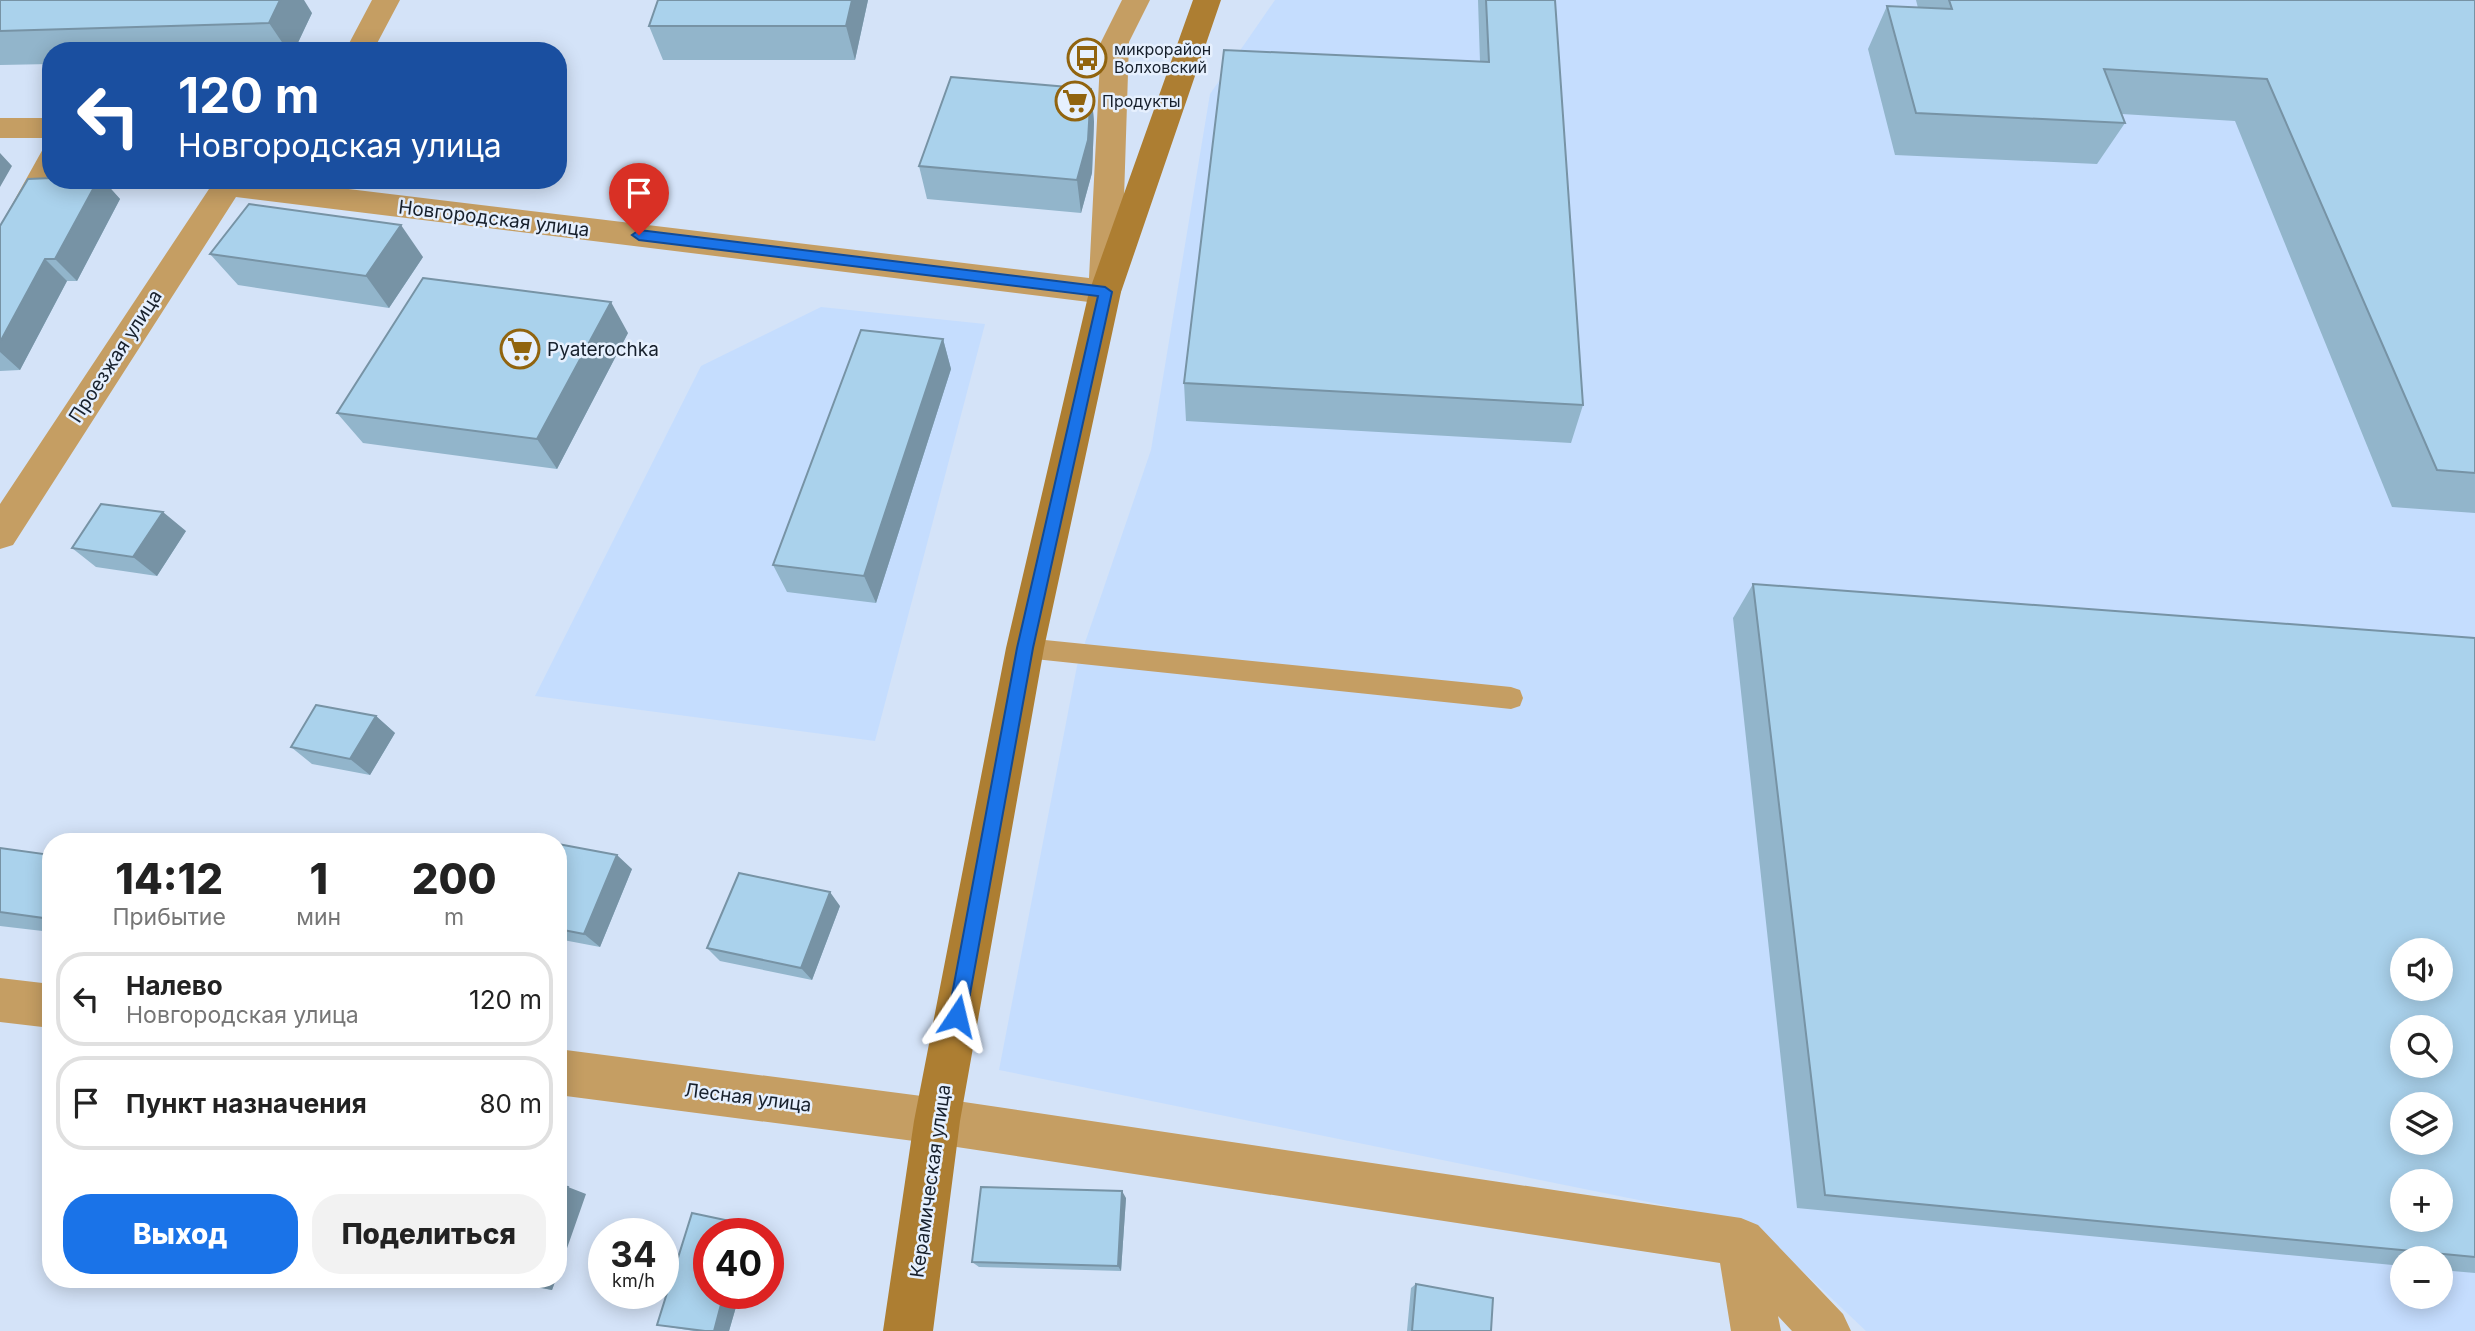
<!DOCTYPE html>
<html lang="ru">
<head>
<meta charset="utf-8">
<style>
	:root { --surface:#fff; --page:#f2f2f2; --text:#222; --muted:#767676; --line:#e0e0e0; --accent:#1a73e8 }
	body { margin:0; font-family:Inter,sans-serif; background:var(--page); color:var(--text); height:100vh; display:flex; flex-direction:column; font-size:26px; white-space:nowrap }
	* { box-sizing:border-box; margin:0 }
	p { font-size:23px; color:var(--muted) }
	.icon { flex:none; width:38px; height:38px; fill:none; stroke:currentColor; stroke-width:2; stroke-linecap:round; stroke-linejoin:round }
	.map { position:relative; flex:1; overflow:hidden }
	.side { position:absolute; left:42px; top:833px; width:525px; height:455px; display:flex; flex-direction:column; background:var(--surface); border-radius:28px; box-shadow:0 4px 18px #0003 }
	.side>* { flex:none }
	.banner { position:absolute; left:42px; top:42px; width:525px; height:147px; border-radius:28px; box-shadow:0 4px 18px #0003; background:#1a4fa0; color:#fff; overflow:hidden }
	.fabs { position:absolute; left:2390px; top:938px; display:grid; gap:14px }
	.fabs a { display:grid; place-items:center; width:63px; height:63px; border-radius:50%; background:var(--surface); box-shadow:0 4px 18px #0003; font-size:35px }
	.speed { position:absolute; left:588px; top:1218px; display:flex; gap:14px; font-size:35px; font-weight:700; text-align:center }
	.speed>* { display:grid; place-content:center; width:91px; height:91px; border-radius:50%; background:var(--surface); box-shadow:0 4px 18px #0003; line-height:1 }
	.speed small { font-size:18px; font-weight:400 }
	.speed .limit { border:10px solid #d22; background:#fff; color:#111 }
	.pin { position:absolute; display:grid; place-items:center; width:60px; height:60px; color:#fff; margin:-72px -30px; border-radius:50% 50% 50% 0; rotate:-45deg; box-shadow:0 0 7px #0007 }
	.pin .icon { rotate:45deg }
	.me { position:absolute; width:77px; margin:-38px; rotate:10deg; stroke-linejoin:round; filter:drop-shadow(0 0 5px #0008) }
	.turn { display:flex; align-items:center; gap:24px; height:147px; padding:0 21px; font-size:32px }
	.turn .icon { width:91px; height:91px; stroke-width:2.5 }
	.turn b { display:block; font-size:49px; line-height:60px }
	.eta { display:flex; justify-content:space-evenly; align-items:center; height:119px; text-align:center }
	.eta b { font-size:42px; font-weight:800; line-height:49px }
	.action { display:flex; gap:14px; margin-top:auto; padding:14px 21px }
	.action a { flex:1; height:80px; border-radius:28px; background:var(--accent); color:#fff; font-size:28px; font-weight:800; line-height:80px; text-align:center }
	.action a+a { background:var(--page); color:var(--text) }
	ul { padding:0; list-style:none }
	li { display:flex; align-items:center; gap:21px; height:94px; margin:0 14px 10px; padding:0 7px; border:4px solid var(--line); border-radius:28px }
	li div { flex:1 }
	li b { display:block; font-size:26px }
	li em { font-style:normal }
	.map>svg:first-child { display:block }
	.built { fill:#c5ddfe; fill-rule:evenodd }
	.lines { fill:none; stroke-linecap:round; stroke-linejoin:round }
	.lane { fill:#c59e63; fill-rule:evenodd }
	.street { fill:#c59e63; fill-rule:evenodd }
	.secondary { fill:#ad7e32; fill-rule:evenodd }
	.wall { fill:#92b5cb }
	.shaded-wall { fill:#7793a5 }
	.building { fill:#aad2ec; stroke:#7793a5; stroke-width:2; fill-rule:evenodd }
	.route { fill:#1a73e8; stroke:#114b97; stroke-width:2 }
	.labels { text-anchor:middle; stroke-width:5; stroke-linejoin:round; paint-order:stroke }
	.far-poi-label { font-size:16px; fill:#17202c; stroke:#e6f0fe; text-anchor:start }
	.street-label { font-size:19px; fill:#17202c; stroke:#e6f0fe }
	.poi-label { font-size:19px; fill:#17202c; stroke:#e6f0fe; text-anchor:start }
</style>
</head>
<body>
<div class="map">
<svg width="2475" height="1331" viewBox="0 0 2475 1331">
	<rect width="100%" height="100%" fill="#d4e3f8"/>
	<!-- built -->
	<path class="built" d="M1275,0H2475V1331H1866L1752,1223L999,1070L1077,666L1151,450L1210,94ZM2403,950H2441V989H2403ZM2403,1027H2441V1066H2403ZM2403,1104H2441V1143H2403ZM2403,1181H2441V1220H2403ZM2403,1258H2441V1297H2403Z
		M821,307L985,324L875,741L535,696L701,366Z"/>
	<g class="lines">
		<!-- lane -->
		<path class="lane" d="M51,146V170L10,243L0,245V226L44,147Z
			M1025,638L1511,687L1520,690L1523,698L1520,706L1511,709L1025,658L1016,655L1013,648L1016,641Z"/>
		<!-- street -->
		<path class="street" d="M372,0H400L373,51H345Z
			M1122,0H1150L1129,42L1121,292L1116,300L1105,304L236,197L13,545L0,549V504L209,189L202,180H274L1089,278L1101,42Z
			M0,118H51V138H0Z
			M0,978L51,984V1028L0,1022Z
			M558,1049L937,1098L1741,1218L1758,1225L1843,1314L1851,1331H1792L1778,1316L1781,1331H1731L1720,1263L937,1144L558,1095Z"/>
		<!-- secondary -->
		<path class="secondary" d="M1193,0H1221L1121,292L1044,648L960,1121L933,1331H883L914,1121L1006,648L1089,292Z"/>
	</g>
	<!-- wall -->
	<path class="wall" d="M0,0L312,13L294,51H51V64L0,65Z
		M658,0H868L855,60H663L649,26Z
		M1478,0H1555L1583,405L1571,443L1186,421L1184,383L1480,62Z
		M1916,0H2475V513L2392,507L2235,121L2122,114L2125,123L2097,164L1895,155L1868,49L1887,6L1918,8Z
		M1091,89L1094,122L1092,173L1081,213L927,199L919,166Z
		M51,180H103L120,199L77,281H67L20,370L0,371V226Z
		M210,254L423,257L389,308L238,285Z
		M628,333L557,469L363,443L337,413Z
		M943,339L951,369L876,603L787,592L773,565Z
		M186,531L157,576L96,567L72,548Z
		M1753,584L2475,638V1273L2441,1270V1258H2403V1266L1797,1208L1733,618Z
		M376,716L395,733L370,775L312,764L291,747Z
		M558,844L632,869L600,947L558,939Z
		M0,848L51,855V932L0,926Z
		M840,906L812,980L720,961L707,948Z
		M1126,1198L1121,1271L979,1267L972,1262Z
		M692,1213L744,1224L758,1230L757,1234H709V1293H740L729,1331H694L657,1325Z
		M488,1279H556L552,1290Z
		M1416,1284L1491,1331H1407L1411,1288Z"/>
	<!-- shaded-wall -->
	<path class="shaded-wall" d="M280,0H304L312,13L294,51H288L269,23Z
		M852,0H868L855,60L846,26Z
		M1091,89L1094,122L1092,173L1081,213L1077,180Z
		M0,153L12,166L0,187Z
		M98,180H103L120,199L77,281L55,259Z
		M401,225L423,257L389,308L366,276Z
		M45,259L67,281L20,370L0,352V342Z
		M611,302L628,333L557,469L537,439Z
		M943,339L951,369L876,603L864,576Z
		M163,512L186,531L157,576L133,557Z
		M376,716L395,733L370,775L350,759Z
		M617,855L632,869L600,947L584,934Z
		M830,892L840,906L812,980L801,968Z
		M568,1187L586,1194L558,1274V1214Z
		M1122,1191L1126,1198L1121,1271L1118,1266Z
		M744,1224L758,1230L757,1234H742Z
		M535,1279H556L552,1290L533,1286Z
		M724,1293H740L729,1331H714Z"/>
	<!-- building -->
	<path class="building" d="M0,0H280L269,23L0,31Z
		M658,0H852L846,26H649Z
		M1486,0H1555L1583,405L1184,383L1224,50L1489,62Z
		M1949,0H2475V473L2437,470L2267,79L2104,69L2125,123L1916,113L1887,6L1952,9Z
		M951,77L1091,89L1088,140L1077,180L919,166Z
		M51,178V180H98L55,259H45L0,342V226L28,179Z
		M249,204L401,225L366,276L210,254Z
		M423,278L611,302L537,439L337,413Z
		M861,330L943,339L864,576L773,565Z
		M101,504L163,512L133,557L72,548Z
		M1753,584L2475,638V1257L1825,1195ZM2403,950H2441V989H2403ZM2403,1027H2441V1066H2403ZM2403,1104H2441V1143H2403ZM2403,1181H2441V1220H2403Z
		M316,705L376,716L350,759L291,747Z
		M80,834L127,840L126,842H75Z
		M558,844L617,855L584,934L558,929Z
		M0,848L51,855V919L0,912Z
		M739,873L830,892L801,968L707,948Z
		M558,1185L568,1187L558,1214Z
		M981,1187L1122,1191L1118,1266L972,1262Z
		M692,1213L744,1224L742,1234H709V1293H724L714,1331H705L657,1325Z
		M494,1279H535L533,1286Z
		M1416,1284L1493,1298L1491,1331H1412Z"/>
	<!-- route -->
	<path class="route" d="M639,230L1105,287L1112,292L1033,648L966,1016L963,1023L957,1025L950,1023L948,1016L1017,648L1098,296L639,240L632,235Z"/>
	<!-- icons -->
	<defs>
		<symbol id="bus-ring" viewBox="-11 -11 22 22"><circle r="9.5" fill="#e6f0fe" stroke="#91640f" stroke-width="1.5"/><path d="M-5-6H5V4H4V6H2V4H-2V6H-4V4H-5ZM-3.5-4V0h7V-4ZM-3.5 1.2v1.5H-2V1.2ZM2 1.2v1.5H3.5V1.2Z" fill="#91640f"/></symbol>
		<symbol id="supermarket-ring" viewBox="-11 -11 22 22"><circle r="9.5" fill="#e6f0fe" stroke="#91640f" stroke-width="1.5"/><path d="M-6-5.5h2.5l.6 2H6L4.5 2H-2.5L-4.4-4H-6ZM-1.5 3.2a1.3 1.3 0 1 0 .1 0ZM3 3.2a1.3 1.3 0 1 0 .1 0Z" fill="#91640f"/></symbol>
	</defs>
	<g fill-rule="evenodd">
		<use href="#bus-ring" x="1065" y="36" width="44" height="44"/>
		<use href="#supermarket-ring" x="1053" y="79" width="44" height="44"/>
		<use href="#supermarket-ring" x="498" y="327" width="44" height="44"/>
	</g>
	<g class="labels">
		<!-- far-poi labels -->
		<g class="far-poi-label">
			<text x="1114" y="55">микрорайон<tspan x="1114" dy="18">Волховский</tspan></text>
			<text x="1102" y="107">Продукты</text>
		</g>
		<!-- street labels -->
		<g class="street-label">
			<text transform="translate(494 218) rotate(7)" y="7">Новгородская улица</text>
			<text transform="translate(115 356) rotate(-57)" y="7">Проезжая улица</text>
			<text transform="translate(748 1097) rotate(7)" y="7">Лесная улица</text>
			<text transform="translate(930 1181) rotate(-82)" y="7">Керамическая улица</text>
		</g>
		<!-- poi labels -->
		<g class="poi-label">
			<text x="547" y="356">Pyaterochka</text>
		</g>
	</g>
</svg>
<div class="fabs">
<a><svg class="icon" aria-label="sound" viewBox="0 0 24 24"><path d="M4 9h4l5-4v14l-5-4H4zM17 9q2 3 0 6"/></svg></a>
<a><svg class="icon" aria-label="search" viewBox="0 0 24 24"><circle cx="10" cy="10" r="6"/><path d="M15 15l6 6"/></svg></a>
<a><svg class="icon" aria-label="layers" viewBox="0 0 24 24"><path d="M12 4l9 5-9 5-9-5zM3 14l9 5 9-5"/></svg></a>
<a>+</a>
<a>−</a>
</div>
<div class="speed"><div>34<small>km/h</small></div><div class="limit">40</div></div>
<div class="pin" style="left:639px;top:235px;background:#d93025"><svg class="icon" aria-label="arrive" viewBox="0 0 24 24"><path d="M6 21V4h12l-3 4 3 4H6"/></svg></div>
<svg class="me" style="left:957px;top:1016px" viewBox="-20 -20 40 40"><path d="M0-17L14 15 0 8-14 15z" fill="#1a73e8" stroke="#fff" stroke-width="4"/></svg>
<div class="banner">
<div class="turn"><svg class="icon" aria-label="left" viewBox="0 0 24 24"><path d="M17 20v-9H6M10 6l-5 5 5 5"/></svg><div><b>120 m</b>Новгородская улица</div></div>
</div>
<section class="side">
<div class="eta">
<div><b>14:12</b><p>Прибытие</p></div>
<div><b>1</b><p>мин</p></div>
<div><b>200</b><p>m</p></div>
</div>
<ul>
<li><svg class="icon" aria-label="left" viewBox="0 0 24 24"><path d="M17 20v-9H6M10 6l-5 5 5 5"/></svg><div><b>Налево</b><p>Новгородская улица</p></div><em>120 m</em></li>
<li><svg class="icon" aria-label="arrive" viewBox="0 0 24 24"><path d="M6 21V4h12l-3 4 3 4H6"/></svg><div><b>Пункт назначения</b></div><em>80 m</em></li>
</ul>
<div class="action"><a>Выход</a><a>Поделиться</a></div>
</section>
</div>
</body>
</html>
